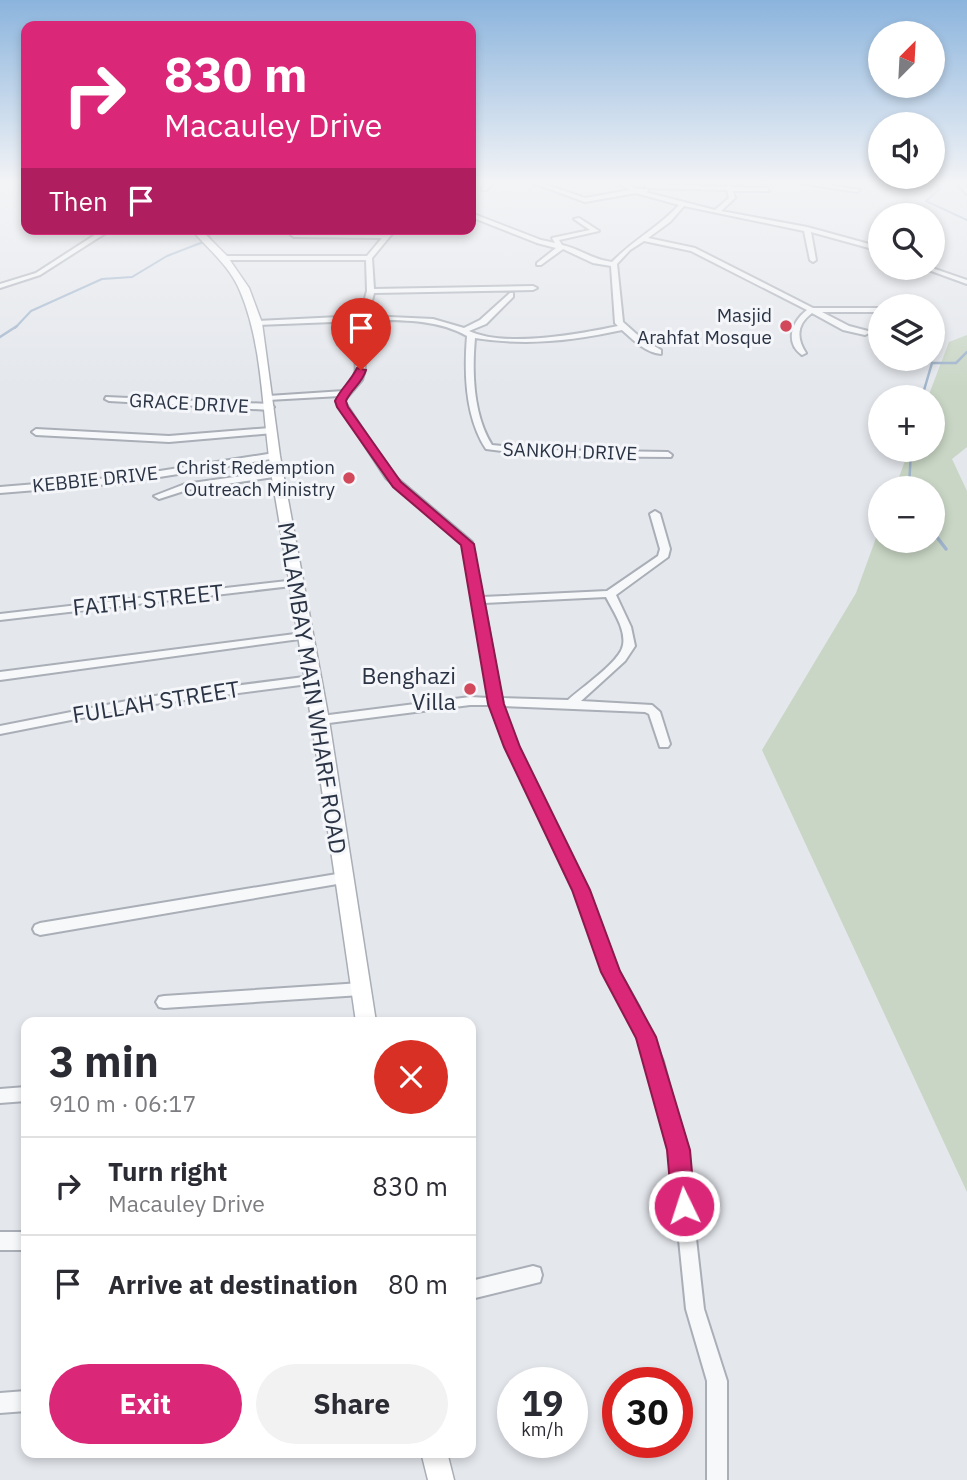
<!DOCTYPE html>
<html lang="en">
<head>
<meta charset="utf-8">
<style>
	:root { --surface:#fff; --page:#f2f2f3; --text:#2b2b33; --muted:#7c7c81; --line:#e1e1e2; --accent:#db2777 }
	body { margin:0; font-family:"IBM Plex Sans",sans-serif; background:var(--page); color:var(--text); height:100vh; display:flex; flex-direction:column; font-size:26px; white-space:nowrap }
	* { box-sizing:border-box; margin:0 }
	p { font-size:23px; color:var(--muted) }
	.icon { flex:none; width:38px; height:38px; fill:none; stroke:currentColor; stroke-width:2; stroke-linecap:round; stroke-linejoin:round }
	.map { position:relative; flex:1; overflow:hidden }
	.details { position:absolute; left:21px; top:1017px; width:455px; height:441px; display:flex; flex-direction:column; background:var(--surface); border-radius:14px; box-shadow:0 4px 10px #0003 }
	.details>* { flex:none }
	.top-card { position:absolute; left:21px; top:21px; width:455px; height:214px; border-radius:14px; box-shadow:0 4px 10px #0003; background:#db2777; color:#fff; overflow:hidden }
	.needle { width:46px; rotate:24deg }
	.fabs { position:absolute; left:868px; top:21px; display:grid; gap:14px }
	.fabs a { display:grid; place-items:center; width:77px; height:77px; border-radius:50%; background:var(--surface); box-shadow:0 4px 10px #0003; font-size:35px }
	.speed { position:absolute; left:497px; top:1367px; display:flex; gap:14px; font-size:35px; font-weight:700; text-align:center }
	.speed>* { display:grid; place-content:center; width:91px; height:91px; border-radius:50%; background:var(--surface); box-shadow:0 4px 10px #0003; line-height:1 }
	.speed small { font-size:18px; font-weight:400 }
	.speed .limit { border:10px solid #d22; background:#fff; color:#111 }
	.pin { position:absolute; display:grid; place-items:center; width:60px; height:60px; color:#fff; margin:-72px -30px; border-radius:50% 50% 50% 0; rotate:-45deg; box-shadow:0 0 7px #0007 }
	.pin .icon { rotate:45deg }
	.me { position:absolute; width:77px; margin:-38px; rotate:356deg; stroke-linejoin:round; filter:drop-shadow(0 0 5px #0008) }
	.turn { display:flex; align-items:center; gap:24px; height:147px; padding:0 28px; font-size:32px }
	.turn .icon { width:91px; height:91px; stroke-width:2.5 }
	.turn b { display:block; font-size:49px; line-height:60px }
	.then { display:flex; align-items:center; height:66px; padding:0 28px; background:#0003; gap:14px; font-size:26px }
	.round { display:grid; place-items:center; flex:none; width:74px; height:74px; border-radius:37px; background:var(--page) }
	.headline { display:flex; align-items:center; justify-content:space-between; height:119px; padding:0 28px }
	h1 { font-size:42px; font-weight:700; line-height:52px }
	.primary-button { display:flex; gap:14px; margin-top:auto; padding:14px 28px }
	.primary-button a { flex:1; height:80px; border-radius:42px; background:var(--accent); color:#fff; font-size:28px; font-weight:700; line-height:80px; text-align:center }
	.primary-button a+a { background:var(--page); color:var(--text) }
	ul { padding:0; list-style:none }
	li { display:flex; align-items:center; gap:21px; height:98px; padding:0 28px; border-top:2px solid var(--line) }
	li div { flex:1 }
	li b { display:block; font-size:26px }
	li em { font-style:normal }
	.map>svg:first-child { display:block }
	.green { fill:#c9d6c5 }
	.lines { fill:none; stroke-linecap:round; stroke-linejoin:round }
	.stream-far2 { stroke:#9fb4cc; stroke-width:2 }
	.stream-far1 { stroke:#9fb4cc; stroke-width:2.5 }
	.stream { stroke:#9fb4cc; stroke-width:3.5 }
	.street-casing { stroke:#a9aeb7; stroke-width:4 }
	.secondary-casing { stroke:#a9aeb7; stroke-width:3 }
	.street { fill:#f7f8fa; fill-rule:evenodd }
	.secondary { fill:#fff; fill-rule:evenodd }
	.route { fill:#db2777; stroke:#8e194d; stroke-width:2 }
	.poi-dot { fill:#d1495b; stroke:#f4f6f9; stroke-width:2.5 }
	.labels { text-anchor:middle; stroke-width:6; stroke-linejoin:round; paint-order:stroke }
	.far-poi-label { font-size:19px; fill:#2b3445; stroke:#f4f6f9; text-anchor:end }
	.far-street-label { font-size:19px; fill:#2b3445; stroke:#f4f6f9 }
	.street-label { font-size:23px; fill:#2b3445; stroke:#f4f6f9 }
	.poi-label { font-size:23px; fill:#2b3445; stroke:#f4f6f9; text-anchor:end }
</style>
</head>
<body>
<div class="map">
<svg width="967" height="1480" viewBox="0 0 967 1480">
	<rect width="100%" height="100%" fill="#e4e7ec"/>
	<!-- green -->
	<path class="green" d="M967,335V447L952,459L967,491V1192L762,750L856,593L880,527V541H933V488H895L909,450H933V397H928L949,342Z"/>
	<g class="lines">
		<!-- stream-far2 -->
		<path class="stream-far2" d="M934,181L940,189L926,201L967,220
			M15,328L31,311L102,279L132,277L167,256L211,239L208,234L212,229"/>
		<!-- stream-far1 -->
		<path class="stream-far1" d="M0,337L17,326
			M922,397L932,363H956L967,352
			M909,488L911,450"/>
		<!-- stream -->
		<path class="stream" d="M933,532L946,549"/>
		<defs>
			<path id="street" d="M490,181H496L486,190H482V188Z
				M528,181H535L585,198L630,190L613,181H620L637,189H648V191L645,192L715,210L729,198L727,190L648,188L645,186L648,184L726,187L729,185L732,187L767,188L769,191H733L735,198L721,211L807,227L880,247V251L811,232L816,260L813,262L810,260L804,231L684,206L670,222L648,238L695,248L813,308H880V312H822L849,326L868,331L869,333L865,335L843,330L812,313C797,324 796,338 806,353L802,355C785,343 791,322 807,310L691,251L644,241L630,250L617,264L623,322L642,339L661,350V354C646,353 633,340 622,330C571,341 527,346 475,338C472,371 473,415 492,445L544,450L668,452L672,455L671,457L544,456L486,449C465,417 464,373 467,336C438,319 400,320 367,320L362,338L365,370L362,380L344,401L392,474L472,542L482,597L607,591L658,556L660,549L650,514L655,511L660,514L670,549L668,557L616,595L631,627L635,646L625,661L581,701L652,705L660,712L670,744L668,747H660L649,714L645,712L503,706L518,747L588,890L618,970L639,1007L663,1061L686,1150L704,1309L727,1381V1480H707V1381L686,1309L670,1150L647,1061L627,1014L604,972L574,890L506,747L491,705H470L321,724L315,720L321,716L470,697L489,698L463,545L386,478L336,401L340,396L268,400L264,398L268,396L344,391C365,367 351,363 354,337C355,332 358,326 359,321L257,325L253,323L257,321L360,316L367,291L366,260H224L221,258L224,256H367L382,238L294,237L291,235L294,233L385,234L389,229H396L372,258L374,289L533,286L537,288L533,290L374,293L368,316L433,319L464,328L480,320L510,293H513V297L486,324L469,331C505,348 580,334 618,326L615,323L611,266L593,263L563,249L541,265H537V263L556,248L537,243L471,217V213L541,240L555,243L552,238L590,230L574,219L579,218L599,231L559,240L562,245C581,249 590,259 612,262C633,240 659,227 679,205L636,193L585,202ZM606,597C613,611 626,629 623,645C621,661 581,688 568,700L501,698L484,603Z
				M788,181H801L860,190L857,192Z
				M955,181H961L967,188V194Z
				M104,229H112L40,275L0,288V284L36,273Z
				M923,268H932L967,280V284Z
				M106,397L270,404L274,407L270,410L109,401L105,399Z
				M270,428L273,429V433L169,442L36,435L32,432L36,429L169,436Z
				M274,453L277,454V458L122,483L0,493V487L122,477Z
				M277,471L280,472V476L187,490L159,499L154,496L185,484Z
				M296,580L300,581V585L0,620V614Z
				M303,633L307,634L309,636L307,638L0,680V672Z
				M312,676L318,680L316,683L147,705L0,734V726L147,697Z
				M343,873L348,874L350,878L348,882L343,883L40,935L35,933L33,929L35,925L40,923Z
				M361,983L366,985L369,989L366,993L361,995L164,1008L159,1007L156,1002L159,997L164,996Z
				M26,1087V1101L0,1103V1089Z
				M0,1232H26V1250H0Z
				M533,1266L540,1268L542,1275L540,1282L471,1299V1281Z
				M26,1391V1411L0,1413V1393Z"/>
			<path id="secondary" d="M191,229H200L227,256L249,288L262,323L280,456L329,720L376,1022H356C330,840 303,659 272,478C262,418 264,347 240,291C230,266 208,249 191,229Z
				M421,1452H447L454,1480H428Z"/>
		</defs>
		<!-- street casing -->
		<use href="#street" class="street-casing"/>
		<!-- secondary casing -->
		<use href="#secondary" class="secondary-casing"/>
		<!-- street -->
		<use href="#street" class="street"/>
		<!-- secondary -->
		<use href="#secondary" class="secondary"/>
	</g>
	<!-- sky -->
	<linearGradient id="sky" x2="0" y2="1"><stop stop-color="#8bb4dd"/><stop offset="0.47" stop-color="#f3f4f6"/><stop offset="1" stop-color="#f3f4f6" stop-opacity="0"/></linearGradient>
	<rect width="967" height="388" fill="url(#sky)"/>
	<!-- route -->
	<path class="route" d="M357,368L366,370C362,384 351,389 346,401L348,407L401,482L474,544L504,704L520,747L590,890L620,971L656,1037L690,1150L695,1206L692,1214L684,1217L676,1214L672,1206L667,1150L636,1038L601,972L572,890L504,747L488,704L461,545L393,487L337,407L335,401C341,388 351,381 357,368Z"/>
	<!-- markers -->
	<g class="poi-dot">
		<circle cx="786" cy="326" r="7"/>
		<circle cx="349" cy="478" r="7"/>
		<circle cx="470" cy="689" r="7"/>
	</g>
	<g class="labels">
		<!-- far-poi labels -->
		<g class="far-poi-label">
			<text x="772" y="322">Masjid<tspan x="772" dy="22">Arahfat Mosque</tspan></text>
			<text x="335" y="474">Christ Redemption<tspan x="335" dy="22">Outreach Ministry</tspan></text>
		</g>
		<!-- far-street labels -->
		<g class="far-street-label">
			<text transform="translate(189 403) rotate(3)" y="7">GRACE DRIVE</text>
			<text transform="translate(570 451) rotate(2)" y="7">SANKOH DRIVE</text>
			<text transform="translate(95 479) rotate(-6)" y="7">KEBBIE DRIVE</text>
		</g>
		<!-- street labels -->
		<g class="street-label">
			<text transform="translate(148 600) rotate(-6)" y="8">FAITH STREET</text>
			<text transform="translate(312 688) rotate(81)" y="8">MALAMBAY MAIN WHARF ROAD</text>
			<text transform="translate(156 702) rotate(-9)" y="8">FULLAH STREET</text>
		</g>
		<!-- poi labels -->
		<g class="poi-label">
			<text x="456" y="684">Benghazi<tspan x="456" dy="26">Villa</tspan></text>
		</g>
	</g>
</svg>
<div class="fabs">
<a><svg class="needle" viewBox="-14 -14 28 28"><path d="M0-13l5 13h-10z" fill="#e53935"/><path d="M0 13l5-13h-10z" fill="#7c7c81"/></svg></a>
<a><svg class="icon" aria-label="sound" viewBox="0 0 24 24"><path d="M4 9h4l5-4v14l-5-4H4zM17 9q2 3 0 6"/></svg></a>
<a><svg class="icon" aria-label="search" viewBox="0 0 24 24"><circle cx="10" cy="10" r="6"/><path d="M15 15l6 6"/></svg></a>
<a><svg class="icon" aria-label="layers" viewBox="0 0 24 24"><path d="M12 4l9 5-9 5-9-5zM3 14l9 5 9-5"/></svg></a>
<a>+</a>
<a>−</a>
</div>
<div class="speed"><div>19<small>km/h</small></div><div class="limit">30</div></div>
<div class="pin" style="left:361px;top:370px;background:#d93025"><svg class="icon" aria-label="arrive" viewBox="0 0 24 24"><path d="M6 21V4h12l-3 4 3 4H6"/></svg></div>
<svg class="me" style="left:684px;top:1206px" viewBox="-20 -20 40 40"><circle r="17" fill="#db2777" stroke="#fff" stroke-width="3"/><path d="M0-11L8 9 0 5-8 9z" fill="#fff"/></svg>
<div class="top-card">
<div class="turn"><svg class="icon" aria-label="right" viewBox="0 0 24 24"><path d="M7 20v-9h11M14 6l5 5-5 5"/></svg><div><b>830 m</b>Macauley Drive</div></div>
<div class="then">Then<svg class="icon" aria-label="arrive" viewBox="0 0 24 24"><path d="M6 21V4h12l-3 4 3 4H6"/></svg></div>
</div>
<section class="details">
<div class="headline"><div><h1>3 min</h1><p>910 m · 06:17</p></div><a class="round" style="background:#d93025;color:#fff"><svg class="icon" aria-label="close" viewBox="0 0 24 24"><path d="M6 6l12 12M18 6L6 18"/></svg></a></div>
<ul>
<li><svg class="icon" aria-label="right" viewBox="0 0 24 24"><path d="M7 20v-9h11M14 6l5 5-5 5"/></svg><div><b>Turn right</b><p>Macauley Drive</p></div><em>830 m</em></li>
<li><svg class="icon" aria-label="arrive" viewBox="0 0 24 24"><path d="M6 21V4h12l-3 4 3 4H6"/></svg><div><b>Arrive at destination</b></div><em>80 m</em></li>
</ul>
<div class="primary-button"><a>Exit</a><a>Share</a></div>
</section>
</div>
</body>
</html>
